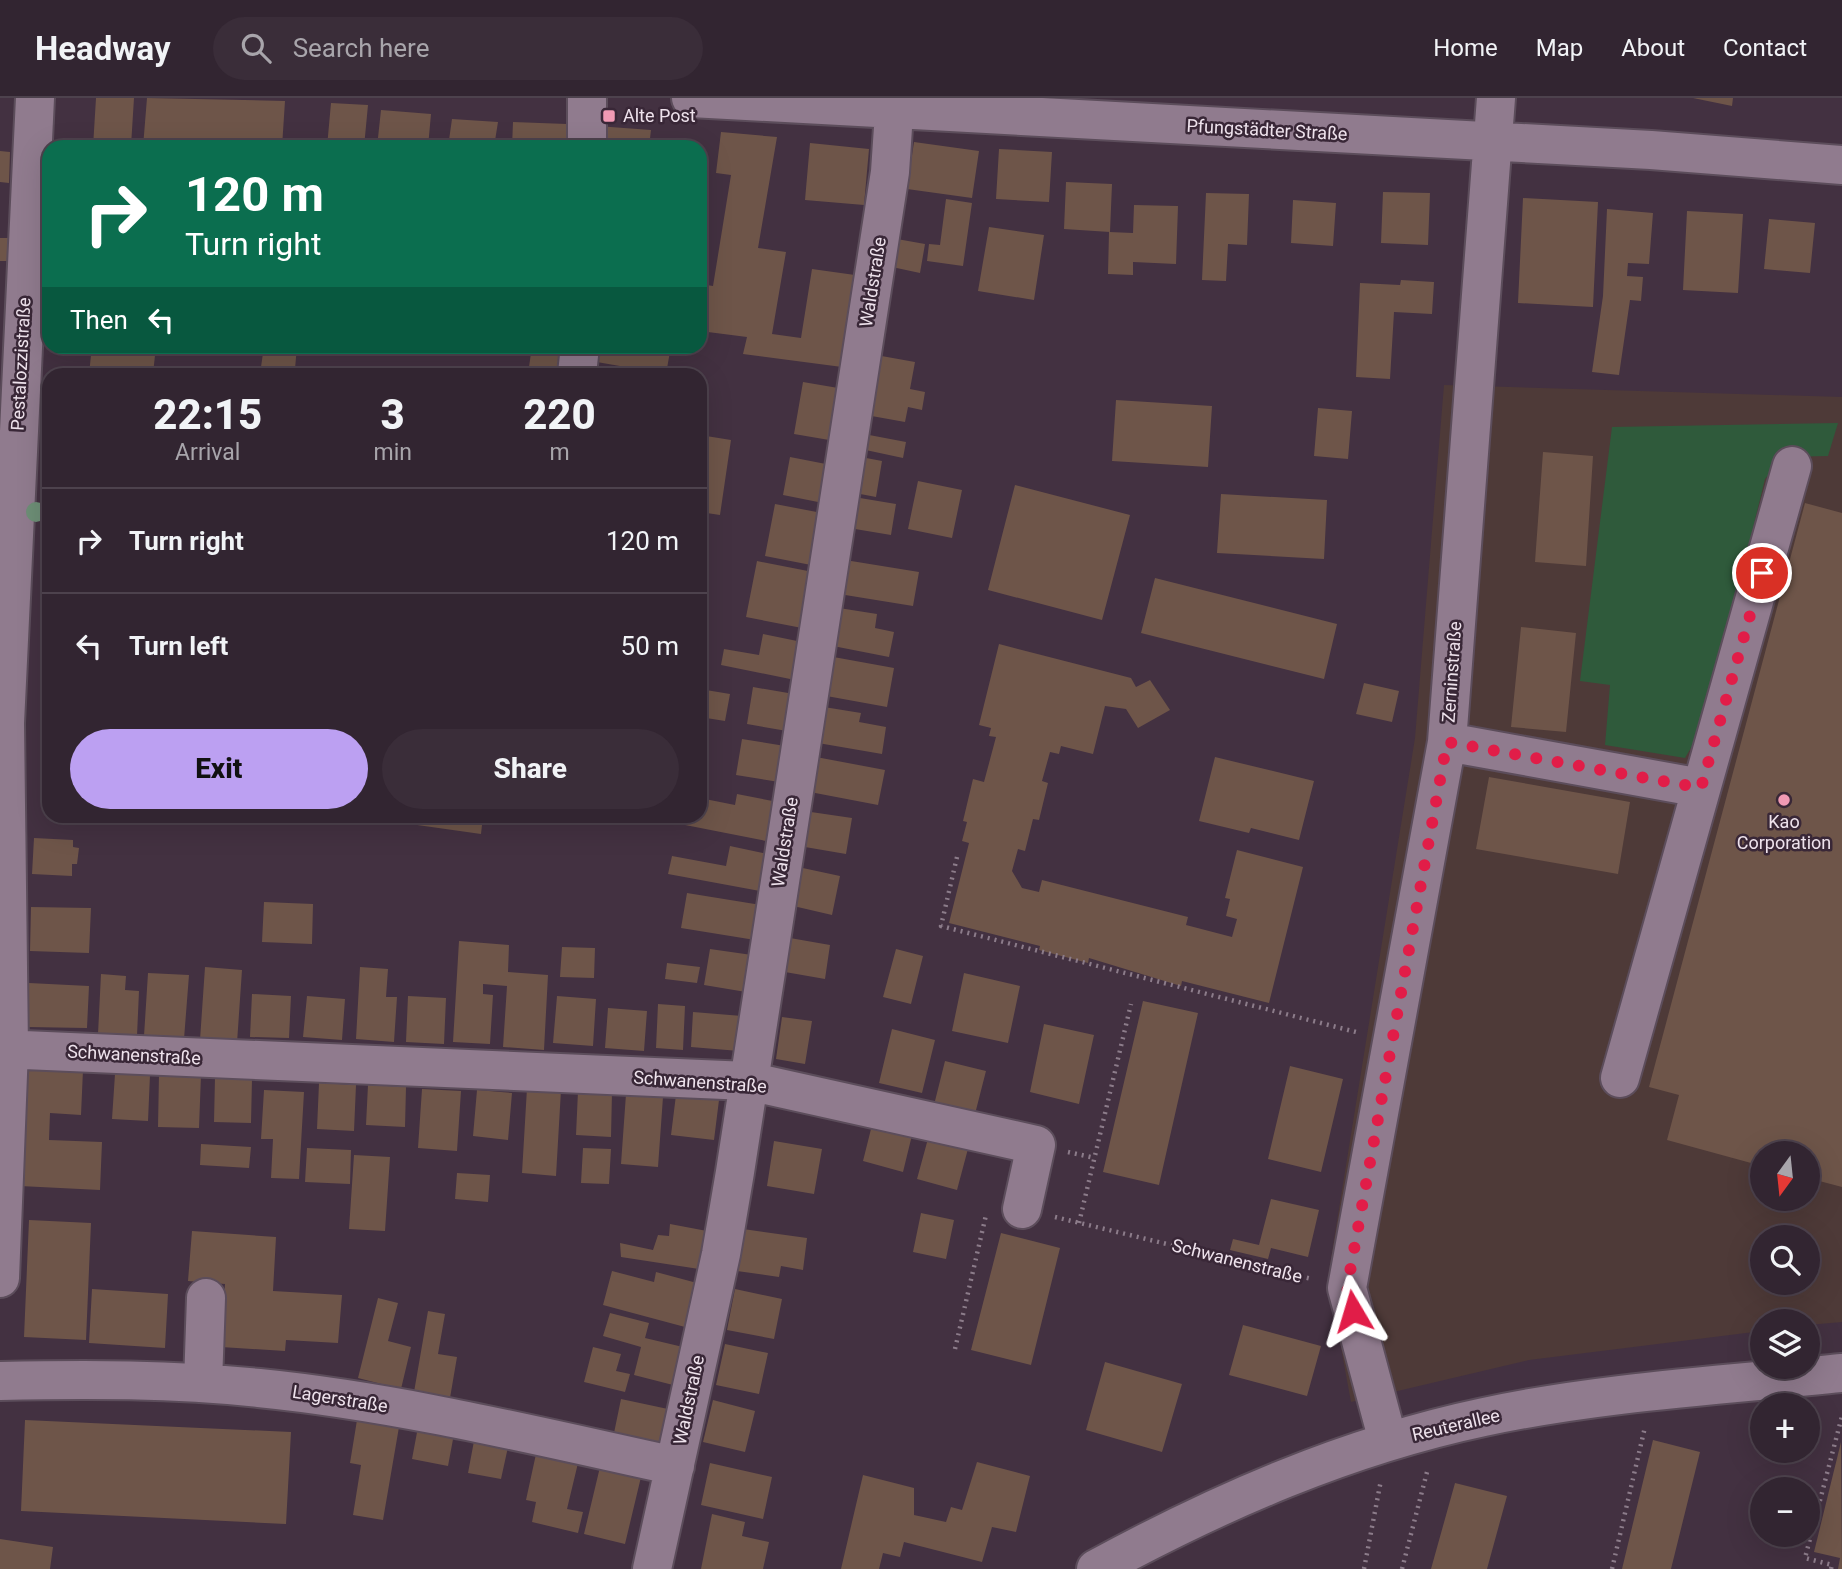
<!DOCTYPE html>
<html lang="en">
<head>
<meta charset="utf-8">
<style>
	:root { --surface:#322531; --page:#3a2d39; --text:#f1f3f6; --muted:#a8a5ab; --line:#4d424d; --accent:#bca0f2 }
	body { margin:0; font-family:Roboto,sans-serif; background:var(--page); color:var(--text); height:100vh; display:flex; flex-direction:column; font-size:26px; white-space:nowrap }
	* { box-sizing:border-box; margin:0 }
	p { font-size:23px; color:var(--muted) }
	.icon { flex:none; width:38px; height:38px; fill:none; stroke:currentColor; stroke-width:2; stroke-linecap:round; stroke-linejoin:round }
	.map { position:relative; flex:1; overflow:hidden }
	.details { position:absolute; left:42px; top:270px; width:665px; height:455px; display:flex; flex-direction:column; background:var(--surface); border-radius:21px; box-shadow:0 7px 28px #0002,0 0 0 2px var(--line) }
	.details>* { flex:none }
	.banner { position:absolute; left:42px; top:42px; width:665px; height:214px; border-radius:21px; box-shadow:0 7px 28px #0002,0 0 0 2px var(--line); background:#0b6e4f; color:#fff; overflow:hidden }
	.needle { width:46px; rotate:195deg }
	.fabs { position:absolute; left:1750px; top:1043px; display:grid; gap:14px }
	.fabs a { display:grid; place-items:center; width:70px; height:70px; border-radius:50%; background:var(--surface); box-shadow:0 7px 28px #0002,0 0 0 2px var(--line); font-size:35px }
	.pin { position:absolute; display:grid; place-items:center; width:60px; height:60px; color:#fff; margin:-30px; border:4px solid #fff; border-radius:50%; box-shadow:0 2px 7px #0007 }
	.me { position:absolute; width:77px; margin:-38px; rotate:353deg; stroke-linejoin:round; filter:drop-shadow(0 0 5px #0008) }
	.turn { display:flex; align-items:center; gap:24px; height:147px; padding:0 28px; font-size:32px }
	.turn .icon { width:91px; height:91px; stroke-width:2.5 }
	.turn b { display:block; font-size:49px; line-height:60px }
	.then { display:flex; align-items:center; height:66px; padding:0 28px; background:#0003; gap:14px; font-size:26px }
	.eta { display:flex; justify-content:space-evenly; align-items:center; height:119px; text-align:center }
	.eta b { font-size:42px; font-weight:800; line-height:49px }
	.button { display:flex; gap:14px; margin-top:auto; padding:14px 28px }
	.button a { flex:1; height:80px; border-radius:42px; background:var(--accent); color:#111; font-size:28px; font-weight:800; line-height:80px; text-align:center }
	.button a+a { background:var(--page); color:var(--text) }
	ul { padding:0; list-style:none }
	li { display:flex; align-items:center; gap:21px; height:105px; padding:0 28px; border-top:2px solid var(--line) }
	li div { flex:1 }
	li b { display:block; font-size:26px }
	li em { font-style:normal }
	header { display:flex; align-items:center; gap:42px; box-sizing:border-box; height:98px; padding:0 35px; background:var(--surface); border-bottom:2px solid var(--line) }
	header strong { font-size:33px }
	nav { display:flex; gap:38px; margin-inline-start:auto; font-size:24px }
	.search { width:490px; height:63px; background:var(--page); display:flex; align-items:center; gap:18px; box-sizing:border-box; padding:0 24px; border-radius:38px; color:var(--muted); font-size:26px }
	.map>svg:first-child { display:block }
	.commercial { fill:#4e3a38; fill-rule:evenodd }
	.green { fill:#2f5a3b }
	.building { fill:#6e5549 }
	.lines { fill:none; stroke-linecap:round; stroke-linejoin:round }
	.minor-casing { stroke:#5c4d5b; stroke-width:42 }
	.path { stroke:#8c7c8a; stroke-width:4.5; stroke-dasharray:2 5; stroke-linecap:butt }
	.minor { stroke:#907b8e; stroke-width:38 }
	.tree { fill:#6d8e76 }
	.route { stroke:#e11d48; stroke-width:12; stroke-dasharray:0 21.6 }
	.poi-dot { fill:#f19ab4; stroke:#392737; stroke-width:2.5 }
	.labels { text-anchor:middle; stroke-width:5; stroke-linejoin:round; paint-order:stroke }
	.poi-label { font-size:18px; fill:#eee2ec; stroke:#392737; text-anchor:start }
	.street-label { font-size:18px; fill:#eee2ec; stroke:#392737 }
</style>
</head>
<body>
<header>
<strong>Headway</strong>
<div class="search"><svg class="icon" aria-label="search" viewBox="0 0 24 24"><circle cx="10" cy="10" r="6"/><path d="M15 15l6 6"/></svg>Search here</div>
<nav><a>Home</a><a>Map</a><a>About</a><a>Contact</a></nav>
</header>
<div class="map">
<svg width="1842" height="1471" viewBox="0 0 1842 1471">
	<rect width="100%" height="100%" fill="#433141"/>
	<!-- commercial -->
	<path class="commercial" d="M1444,287L1842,299V1224L1808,1227V1223H1762V1233L1529,1262L1351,1304L1328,1179L1415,640ZM1762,1055H1808V1101H1762ZM1762,1139H1808V1185H1762Z"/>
	<!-- green -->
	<path class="green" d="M1838,325L1828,358L1784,359L1765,381L1705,626L1685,660L1605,647L1610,587L1580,583L1612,329Z"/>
	<!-- building -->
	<path class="building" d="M96,0H134L131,48L93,49Z
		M147,0L285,3L282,49H143Z
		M1693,0H1733L1732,8Z
		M331,5L368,7L364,49H327Z
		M381,12L431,16L428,49H377Z
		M452,21L498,24L494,49H448Z
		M513,24L567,26L566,49H512Z
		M597,28L651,32L649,49H595Z
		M721,34L777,39L758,150L786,154L772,236L801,240L812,171L855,177L842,269L743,256L747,239L700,233V186L713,188L731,77L716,75Z
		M914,44L979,53L972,100L907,91Z
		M810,45L869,51L864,107L805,102Z
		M999,51L1052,54L1049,104L996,101Z
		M0,53L10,54L9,85L0,84Z
		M1066,84L1112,86L1110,134L1064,131Z
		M1383,94L1430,95L1428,147L1381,145Z
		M1206,95L1249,96L1247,147L1228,146L1226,183L1202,182Z
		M1523,100L1598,104L1593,209L1518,205Z
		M946,101L972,105L963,168L927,163L929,146L940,147Z
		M1293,102L1336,105L1333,148L1291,145Z
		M1134,107L1178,108L1176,166L1133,164V177L1108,176L1109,134L1133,135Z
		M1607,111L1653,115L1649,166L1628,165L1627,178L1643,179L1641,203L1630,202L1619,277L1592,274L1603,198Z
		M1687,113L1743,116L1738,195L1683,192Z
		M1769,121L1815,125L1810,175L1764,171Z
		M989,129L1044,137L1034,202L978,193Z
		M0,140H8L7,163H0Z
		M897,141L925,146L920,175L892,169Z
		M1401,182L1434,184L1432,216L1394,214L1390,281L1356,279L1360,185L1400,187Z
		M92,248H156L153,276H89Z
		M264,248H297L295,271L327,276H260Z
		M532,248H572L569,276H528Z
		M591,248H671L666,276L591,263Z
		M876,257L915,264L910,291L925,294L922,312L908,309L905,324L866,317Z
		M803,284L844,291L835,343L794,336Z
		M1116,302L1212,308L1208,369L1112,363Z
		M1318,310L1352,313L1348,361L1314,358Z
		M864,336L906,344L903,360L861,351Z
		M700,337L731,342L720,417L700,414Z
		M1543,354L1593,358L1586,468L1535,464Z
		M790,359L831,367L823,405L783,397Z
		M861,359L882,363L876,399L855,395Z
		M918,383L962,392L952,440L908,431Z
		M1015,387L1130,417L1102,522L988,492Z
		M1221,396L1327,402L1324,461L1217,455Z
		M854,399L896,406L891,437L849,430Z
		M1805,405L1842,415V1089L1808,1080V1055H1762V1068L1667,1042L1679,997L1649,989Z
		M775,406L822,415L811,467L765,458Z
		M845,462L919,474L913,508L839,496Z
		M757,463L813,474L802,530L746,519Z
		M1155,480L1337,526L1324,581L1141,535Z
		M839,510L877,516L875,530L894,534L889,559L833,548Z
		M1521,529L1576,535L1566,634L1511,629Z
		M763,536L802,544L795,582L721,567L724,551L759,557Z
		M999,546L1131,580L1136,589L1150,582L1170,612L1138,630L1126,611L1105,608L1093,656L1061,648L1059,656L1050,654L1042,683L1048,685L1039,722L1033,721L1025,753L1018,751L1012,773L1022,790L1039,794L1042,782L1188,819L1186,827L1232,839L1237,821L1226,818L1230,801L1225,800L1237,752L1303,769L1269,905L1182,883L1181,888L1089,860L1088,865L1039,852L1040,848L949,825L969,745L962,743L967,724L963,723L973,681L984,684L996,639L989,638L991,630L979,627Z
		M828,558L894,570L887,609L821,597Z
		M1364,585L1399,593L1392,624L1356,616Z
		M753,589L794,596L787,633L747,626Z
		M700,591L730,596L725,623L700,619Z
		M824,609L861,615L859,624L886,629L882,656L818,645Z
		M742,641L785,648L779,684L736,677Z
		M816,659L885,672L878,707L810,694Z
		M1215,659L1314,683L1299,742L1251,730L1249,735L1199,723Z
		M1489,679L1630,704L1618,776L1476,751Z
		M737,696L778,704L771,744L675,725L677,718H700V700L735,707Z
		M811,714L852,720L846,756L805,749Z
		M223,718H268V723L223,721Z
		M397,718H483L481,736L396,724Z
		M34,740L73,742V749L79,750L77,766H72V778L32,776Z
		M730,748L772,757L765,794L668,776L672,758L726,768Z
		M798,769L840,778L832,817L789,807Z
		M687,795L761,807L755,842L681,830Z
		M264,804L313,806L312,846L262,844Z
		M31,809L91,810L89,855L30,853Z
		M790,840L830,847L825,881L785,874Z
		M459,843L509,847L508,874L548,877L544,952L503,949L507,888L483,886V896L493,897L490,946L453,944Z
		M562,849L595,850L594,880L560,879Z
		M710,851L752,857L746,894L704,887Z
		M896,851L923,858L911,906L883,899Z
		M667,865L700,869L697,885L665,881Z
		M205,869L242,872L237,945L200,942Z
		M360,869L388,871L386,899H397L394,944L356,941Z
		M148,875L189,877L184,941L144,938Z
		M964,875L1020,888L1008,945L952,933Z
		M101,876L126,878L125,892L139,893L137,938L98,936Z
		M29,885L89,888L87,930L27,929Z
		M252,896L291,898L289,940L250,939Z
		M307,898L345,901L342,942L303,939Z
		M408,898L446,900L444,946L406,944Z
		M557,898L596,901L593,948L553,945Z
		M1143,903L1198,915L1159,1087L1103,1074Z
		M658,906L685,908L683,952L656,950Z
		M608,910L647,913L644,953L605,950Z
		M693,914L742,918L739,953L691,949Z
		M782,919L812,923L805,966L776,961Z
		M1044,926L1094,937L1079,1006L1030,994Z
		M892,931L935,942L922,995L879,985Z
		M945,963L986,973L975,1016L934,1007Z
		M1290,968L1343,981L1321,1074L1268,1061Z
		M25,969L83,972L81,1017L50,1015L49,1042L102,1044L100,1092L20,1088Z
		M115,976L150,977L148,1023L112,1021Z
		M159,976L201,977L199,1030L158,1029Z
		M215,979L252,981L251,1025L214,1024Z
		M319,985L356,987L354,1033L317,1031Z
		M368,987L406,989L405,1029L366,1027Z
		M527,990L561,992L556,1078L522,1075Z
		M422,991L461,993L457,1053L418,1050Z
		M264,992L304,994L299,1081L271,1080L273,1041H261Z
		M477,992L512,995L508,1042L473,1038Z
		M578,993L612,994L611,1039L576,1037Z
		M626,996L663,999L658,1069L621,1066Z
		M676,997L719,1002L714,1042L671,1037Z
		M873,1023L913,1033L903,1074L863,1063Z
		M929,1037L969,1047L957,1092L917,1081Z
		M774,1043L822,1051L814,1096L767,1088Z
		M201,1046L251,1049L249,1070L200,1067Z
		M307,1050L351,1052L350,1086L305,1084Z
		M583,1050L611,1051L609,1086L581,1085Z
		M354,1057L390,1059L385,1133L349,1131Z
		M457,1075L490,1077L488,1104L455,1101Z
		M1271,1101L1319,1112L1308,1159L1271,1150L1268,1161L1230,1152L1233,1141L1259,1147Z
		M921,1115L954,1122L946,1161L913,1154Z
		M29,1122L91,1125L86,1242L24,1239Z
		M670,1126L707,1133L699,1171L621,1159L620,1145L653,1152L658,1137L669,1138Z
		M743,1131L807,1140L803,1172L781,1168L779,1179L737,1173Z
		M192,1133L276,1139L273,1193L342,1197L338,1245L286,1242L285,1253L221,1249L225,1186L188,1183Z
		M1001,1135L1060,1150L1031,1267L971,1252Z
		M612,1173L654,1184L656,1174L697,1185L685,1229L603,1207Z
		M92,1191L168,1196L165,1250L89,1245Z
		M735,1191L782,1201L774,1241L727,1232Z
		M378,1200L398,1205L388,1243L411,1249L401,1291L358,1280Z
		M428,1213L445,1216L438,1256L457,1259L450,1300L414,1294Z
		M610,1215L649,1225L645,1240L683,1249L673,1287L634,1277L641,1249L603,1238Z
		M1243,1227L1321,1248L1307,1298L1229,1277Z
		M725,1246L768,1255L759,1296L716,1287Z
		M593,1249L621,1256L616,1273L630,1276L625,1294L584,1284Z
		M1105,1264L1182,1286L1162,1354L1086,1332Z
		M621,1301L668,1311L661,1345L614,1335Z
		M713,1302L755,1313L745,1354L703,1344Z
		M25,1322L291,1334L286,1426L21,1413Z
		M357,1322L399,1329L383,1422L353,1417L361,1367L350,1365Z
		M418,1329L454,1336L448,1368L412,1361Z
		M1653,1342L1700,1354L1671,1471H1622Z
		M474,1343L508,1349L501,1381L468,1375Z
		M1841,1344L1842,1471H1838L1840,1460L1814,1454Z
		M536,1356L578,1365L567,1411L583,1414L578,1435L532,1424L536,1404L526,1402Z
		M977,1364L1030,1378L1016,1434L992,1429L982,1464L904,1444L900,1459L883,1455L879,1471H841L863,1377L914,1390V1417L946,1424L951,1409L962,1412Z
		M710,1365L772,1379L763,1421L701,1407Z
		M600,1369L641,1379L625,1446L584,1436Z
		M1455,1385L1507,1398L1487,1471H1431Z
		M712,1416L745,1424L742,1438L769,1444L763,1471H701Z
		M0,1441L53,1449L50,1471H0Z"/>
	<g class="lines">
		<defs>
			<path id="minor" d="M587,0V49
				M691,0L1651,52L1842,67
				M577,276L580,248
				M1447,644L1701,690
				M0,951L748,983L1036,1047L1022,1111
				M1620,980L1792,368
				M0,1180L9,951L5,625L35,0
				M0,1283C87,1281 173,1281 259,1290C399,1304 537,1338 675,1368
				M203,1285L206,1200
				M1388,1343L1347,1190L1447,644L1496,0
				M652,1471L721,1156L735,1074L890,74L895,0
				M1096,1471C1219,1404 1347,1348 1484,1319C1600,1294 1724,1287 1842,1275"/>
		</defs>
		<!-- minor casing -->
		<use href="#minor" class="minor-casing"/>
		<!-- path -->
		<path class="path" d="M957,759L941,828L1360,935
			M1068,1054L1095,1060
			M1055,1119L1312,1181
			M1079,1125L1131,906
			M955,1251L986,1117
			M1364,1471L1381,1382
			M1402,1471L1427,1374
			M1612,1471L1645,1329
			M1831,1471L1832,1467L1805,1460L1842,1318"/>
		<!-- minor -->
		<use href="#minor" class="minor"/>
	</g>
	<!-- trees -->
	<circle class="tree" cx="36" cy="414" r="10"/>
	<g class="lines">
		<!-- route -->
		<path class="route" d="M1353,1213L1347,1190L1447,644L1701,690L1762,475"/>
	</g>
	<!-- markers -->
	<g class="poi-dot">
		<rect x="602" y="11" width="14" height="14" rx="3.5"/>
		<circle cx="1784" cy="702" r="7"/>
	</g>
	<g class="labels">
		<!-- poi labels -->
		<g class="poi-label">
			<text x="623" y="24">Alte Post</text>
			<text x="1784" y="730" text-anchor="middle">Kao<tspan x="1784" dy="21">Corporation</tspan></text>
		</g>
		<!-- street labels -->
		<g class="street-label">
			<text transform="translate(1267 32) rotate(3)" y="6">Pfungstädter Straße</text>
			<text transform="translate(873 184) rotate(-81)" y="6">Waldstraße</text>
			<text transform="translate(21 266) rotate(-87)" y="6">Pestalozzistraße</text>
			<text transform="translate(1452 574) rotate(-86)" y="6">Zerninstraße</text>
			<text transform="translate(785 744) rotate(-81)" y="6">Waldstraße</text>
			<text transform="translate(134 957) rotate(3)" y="6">Schwanenstraße</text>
			<text transform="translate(700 984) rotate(4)" y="6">Schwanenstraße</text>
			<text transform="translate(1237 1163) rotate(14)" y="6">Schwanenstraße</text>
			<text transform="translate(340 1301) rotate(9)" y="6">Lagerstraße</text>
			<text transform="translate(689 1302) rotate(-78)" y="6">Waldstraße</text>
			<text transform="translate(1456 1327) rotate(-13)" y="6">Reuterallee</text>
		</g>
	</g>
</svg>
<div class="fabs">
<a><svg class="needle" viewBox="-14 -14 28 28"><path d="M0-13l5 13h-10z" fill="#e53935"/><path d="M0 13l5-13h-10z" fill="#a8a5ab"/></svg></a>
<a><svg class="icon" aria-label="search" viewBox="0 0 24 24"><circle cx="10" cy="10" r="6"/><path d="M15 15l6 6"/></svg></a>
<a><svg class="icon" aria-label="layers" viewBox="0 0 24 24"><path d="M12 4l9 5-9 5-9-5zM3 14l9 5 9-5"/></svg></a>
<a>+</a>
<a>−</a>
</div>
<div class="pin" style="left:1762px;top:475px;background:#d93025"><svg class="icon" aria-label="arrive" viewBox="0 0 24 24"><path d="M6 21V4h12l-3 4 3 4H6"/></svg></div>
<svg class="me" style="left:1353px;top:1213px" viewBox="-20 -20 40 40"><path d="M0-17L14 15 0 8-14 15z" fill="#e11d48" stroke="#fff" stroke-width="4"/></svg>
<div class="banner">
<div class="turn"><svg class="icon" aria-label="right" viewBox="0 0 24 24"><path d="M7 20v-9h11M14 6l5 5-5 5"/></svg><div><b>120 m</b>Turn right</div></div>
<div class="then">Then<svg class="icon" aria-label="left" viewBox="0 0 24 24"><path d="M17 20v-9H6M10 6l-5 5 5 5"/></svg></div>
</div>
<section class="details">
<div class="eta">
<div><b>22:15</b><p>Arrival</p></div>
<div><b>3</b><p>min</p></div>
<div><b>220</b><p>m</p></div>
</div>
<ul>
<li><svg class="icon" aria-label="right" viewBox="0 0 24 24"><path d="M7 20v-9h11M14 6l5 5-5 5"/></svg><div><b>Turn right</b></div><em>120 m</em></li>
<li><svg class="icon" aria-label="left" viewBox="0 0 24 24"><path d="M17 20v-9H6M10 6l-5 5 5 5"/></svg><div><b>Turn left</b></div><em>50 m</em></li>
</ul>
<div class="button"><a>Exit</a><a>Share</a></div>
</section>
</div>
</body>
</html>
